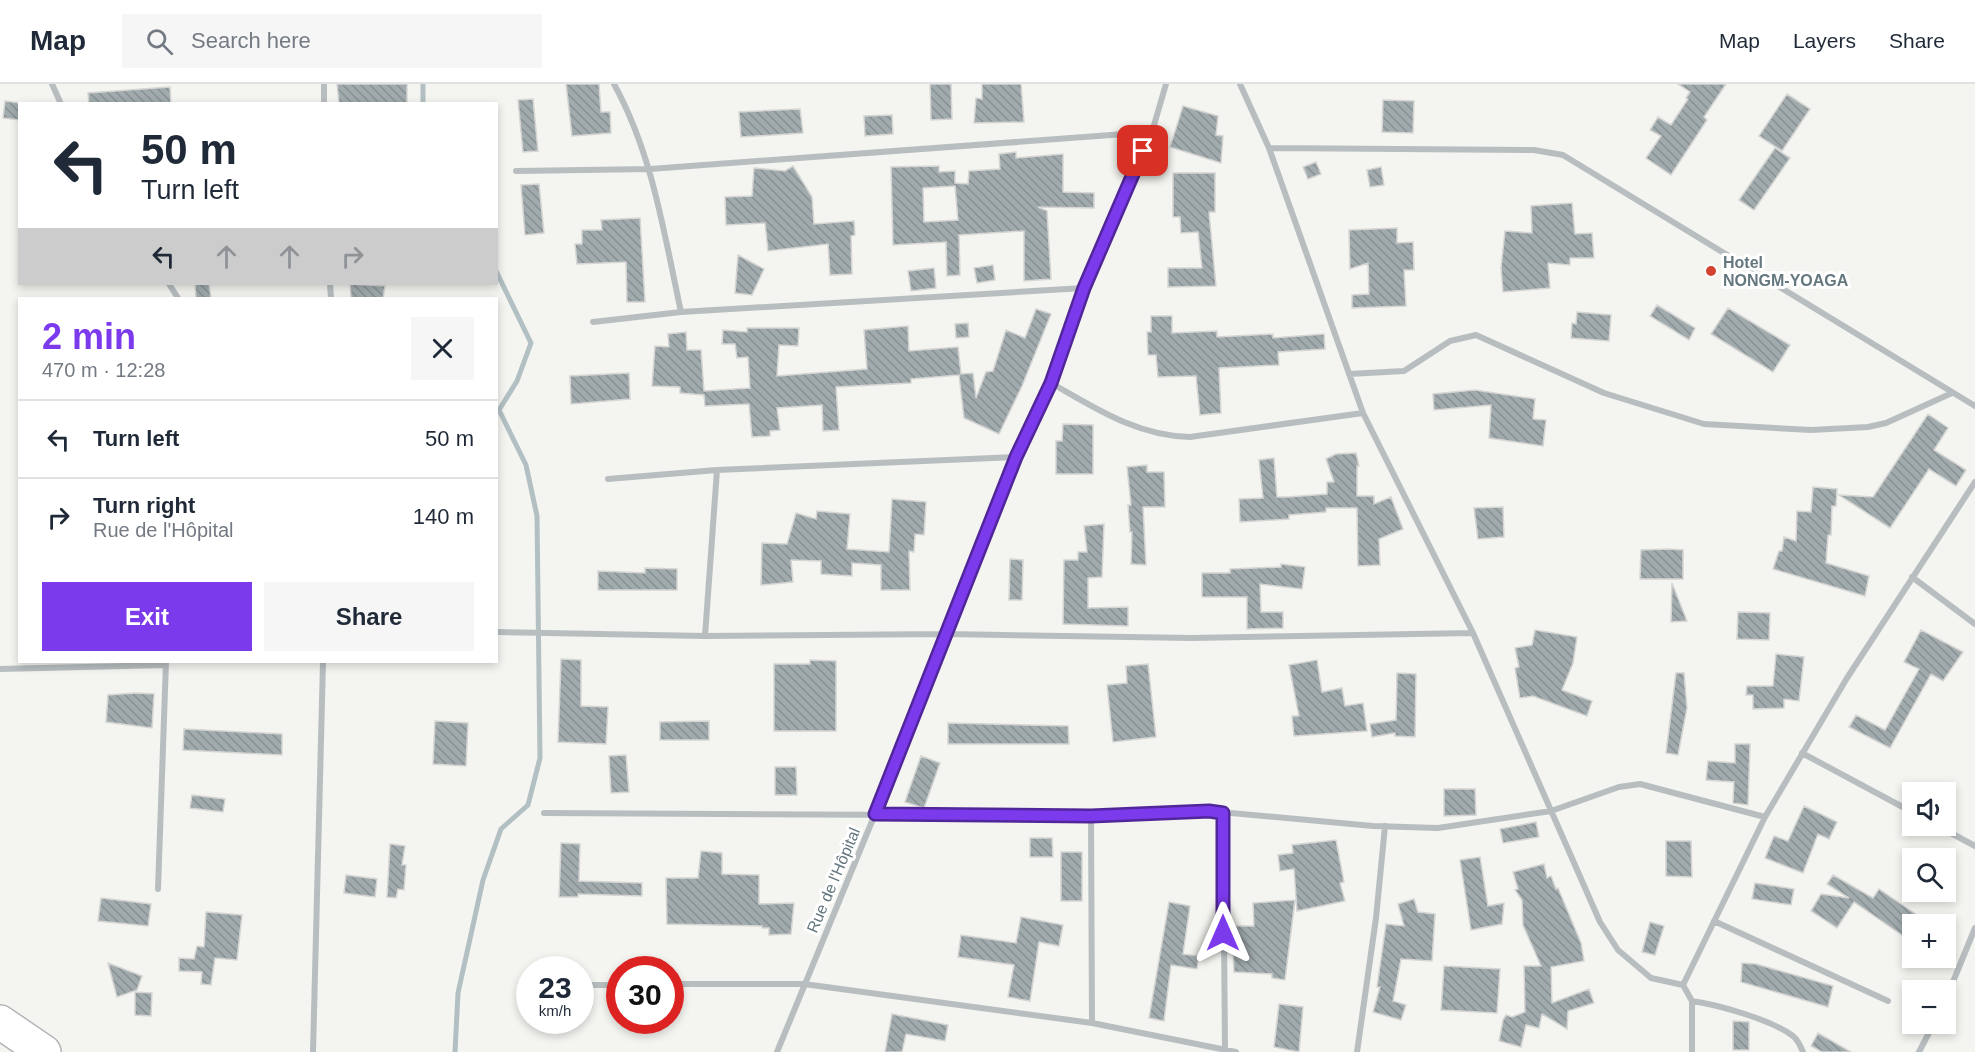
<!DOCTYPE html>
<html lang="en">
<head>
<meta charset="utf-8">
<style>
	:root { --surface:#fff; --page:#f6f6f7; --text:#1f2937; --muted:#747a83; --line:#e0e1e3; --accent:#7c3aed }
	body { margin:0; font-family:Helvetica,sans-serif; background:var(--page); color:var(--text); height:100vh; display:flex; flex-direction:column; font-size:22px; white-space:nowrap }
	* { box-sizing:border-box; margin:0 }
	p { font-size:20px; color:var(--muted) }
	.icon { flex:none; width:33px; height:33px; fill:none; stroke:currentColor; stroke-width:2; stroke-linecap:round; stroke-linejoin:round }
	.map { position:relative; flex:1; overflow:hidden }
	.sheet { position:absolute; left:18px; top:213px; width:480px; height:366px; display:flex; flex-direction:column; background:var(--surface); border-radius:0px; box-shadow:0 3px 9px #0003 }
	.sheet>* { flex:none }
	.top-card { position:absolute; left:18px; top:18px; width:480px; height:183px; border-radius:0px; box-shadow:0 3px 9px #0003; background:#fff; color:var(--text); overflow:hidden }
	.controls { position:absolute; left:1902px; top:698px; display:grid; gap:12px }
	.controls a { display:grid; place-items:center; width:54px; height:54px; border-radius:0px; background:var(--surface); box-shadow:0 3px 9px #0003; font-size:30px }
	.speed { position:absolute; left:516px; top:872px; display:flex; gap:12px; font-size:30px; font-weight:700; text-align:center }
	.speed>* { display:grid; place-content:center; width:78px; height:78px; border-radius:50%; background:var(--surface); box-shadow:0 3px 9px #0003; line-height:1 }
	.speed small { font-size:15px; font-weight:400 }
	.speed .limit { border:9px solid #d22; background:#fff; color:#111 }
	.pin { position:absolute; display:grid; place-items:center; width:51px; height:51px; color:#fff; margin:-26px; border-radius:12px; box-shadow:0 3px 9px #0006 }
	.me { position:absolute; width:66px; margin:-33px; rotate:0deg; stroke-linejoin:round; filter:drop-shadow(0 0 4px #0008) }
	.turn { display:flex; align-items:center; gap:21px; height:126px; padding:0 24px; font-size:27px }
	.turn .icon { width:78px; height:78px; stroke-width:2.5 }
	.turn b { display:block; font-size:42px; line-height:51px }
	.lanes { display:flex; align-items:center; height:57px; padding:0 24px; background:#0003; justify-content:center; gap:30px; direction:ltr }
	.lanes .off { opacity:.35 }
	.round { display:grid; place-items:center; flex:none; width:63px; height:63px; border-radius:0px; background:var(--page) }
	.head { display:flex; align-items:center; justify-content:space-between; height:102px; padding:0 24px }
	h1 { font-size:36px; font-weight:700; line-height:45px; color:var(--accent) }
	.cta { display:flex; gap:12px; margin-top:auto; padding:12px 24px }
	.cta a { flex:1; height:69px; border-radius:0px; background:var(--accent); color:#fff; font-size:24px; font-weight:700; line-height:69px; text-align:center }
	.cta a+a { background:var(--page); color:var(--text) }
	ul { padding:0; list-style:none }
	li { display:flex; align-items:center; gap:18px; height:78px; padding:0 24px; border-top:2px solid var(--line) }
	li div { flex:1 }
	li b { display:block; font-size:22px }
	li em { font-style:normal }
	header { display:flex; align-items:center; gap:36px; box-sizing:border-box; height:84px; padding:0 30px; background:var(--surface); border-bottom:2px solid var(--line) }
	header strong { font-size:28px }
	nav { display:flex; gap:33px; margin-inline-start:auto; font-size:21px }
	.search { width:420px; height:54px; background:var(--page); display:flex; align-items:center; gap:15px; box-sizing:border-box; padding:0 21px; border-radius:0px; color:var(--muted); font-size:22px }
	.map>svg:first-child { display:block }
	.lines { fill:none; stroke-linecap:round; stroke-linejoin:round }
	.stream { stroke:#b3c0c3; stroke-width:5 }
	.building { fill:url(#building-back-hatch); stroke:#d5d5d3; stroke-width:1.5; fill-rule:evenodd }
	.highway-casing { stroke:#aeb3b5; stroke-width:36 }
	.street { stroke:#b8bec0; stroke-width:6 }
	.highway { stroke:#fff; stroke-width:33 }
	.route-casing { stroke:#51269a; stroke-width:15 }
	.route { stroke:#7c3aed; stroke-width:10 }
	.poi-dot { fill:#d5412f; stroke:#fff; stroke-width:2 }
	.labels { text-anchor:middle; stroke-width:6; stroke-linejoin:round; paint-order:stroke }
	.poi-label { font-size:16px; font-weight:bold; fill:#65777f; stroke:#fff; text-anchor:start }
	.street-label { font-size:16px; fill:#65777f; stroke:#fff }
</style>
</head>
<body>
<header>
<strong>Map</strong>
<div class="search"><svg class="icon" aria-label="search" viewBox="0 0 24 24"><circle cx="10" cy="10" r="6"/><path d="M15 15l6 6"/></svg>Search here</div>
<nav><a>Map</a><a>Layers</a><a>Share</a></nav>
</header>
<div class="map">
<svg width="1975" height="968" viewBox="0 0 1975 968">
	<defs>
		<pattern id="building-back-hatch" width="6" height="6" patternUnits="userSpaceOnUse" patternTransform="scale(1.5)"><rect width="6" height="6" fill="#a1abae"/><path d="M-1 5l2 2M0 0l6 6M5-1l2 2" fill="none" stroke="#879093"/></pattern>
	</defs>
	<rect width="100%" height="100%" fill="#f4f4f0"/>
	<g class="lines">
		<!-- stream -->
		<path class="stream" d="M423,20V0
			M455,968L458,909L483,796L501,745L528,721L540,674L537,432L526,381L499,326L517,297L531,259L496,187"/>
	</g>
	<!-- building -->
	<path class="building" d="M337,0H407V20H339Z
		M566,0H599L601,28H610L611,49L572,52Z
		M930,0H951L952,35L931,36Z
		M982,0H1021L1024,38L974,39L976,14L982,15Z
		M1678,0H1726L1704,33L1707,36L1671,91L1646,74L1661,52L1650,46L1658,33L1671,41L1688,15L1686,14L1690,8Z
		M170,3L171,20H89L88,9Z
		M1787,10L1810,25L1782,67L1759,52Z
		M533,15L538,67L523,68L518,16Z
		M1383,16L1414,17L1413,49L1382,48Z
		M5,17L20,19V36L3,34Z
		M1183,22L1218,32L1216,51L1223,52L1221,79L1170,63Z
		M800,25L803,49L741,53L739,28Z
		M892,31L893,50L865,52L864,32Z
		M1775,64L1790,74L1754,126L1739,116Z
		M1016,68V74L1063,70V108L1094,109V124L1038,123L1047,127L1051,195L1024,197V147L959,151L960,191L947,192L946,158L893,161L891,83L939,82V88L955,87V99L968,100L969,87L1000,85L999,70ZM955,102L958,136L924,138L923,104Z
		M1316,78L1321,90L1308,95L1303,83Z
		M793,82L812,113L814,140L854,137L855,151L851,152L852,190L830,191L828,160L768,167L765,139L726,141L725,113L752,112L754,84L785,87Z
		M1381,83L1384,101L1370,103L1367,86Z
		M1173,89H1215V128H1209L1216,202L1168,203V184H1202L1198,148L1181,149L1180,133H1173Z
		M539,100L544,149L525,151L521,101Z
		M1572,119L1575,150L1592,149L1594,174H1570V181L1548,179L1550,204L1503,208L1501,184L1505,147L1532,149L1531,122Z
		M640,134L645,218H627L626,178L577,180L575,160H582V146H602L601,136Z
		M1397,144V159L1413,158L1414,186H1404L1406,222L1352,224V211L1369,210L1368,179L1350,185L1349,146Z
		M738,171L764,185L752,211L735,209Z
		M993,181L995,196L977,199L974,184Z
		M934,184L936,204L911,207L908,187Z
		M195,200H209L211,214H196Z
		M350,200L385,202L383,214H351Z
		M1657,221L1695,244L1689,256L1650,232Z
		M1728,224L1790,261L1773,288L1711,250Z
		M1036,225L1051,230L1022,302L999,350L964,334L959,291L911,295V299L836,303L839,346L823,347L822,321L777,324L780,346L770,347V352L752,353L749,320L705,322L704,311L680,309V303L652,302L655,262L669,263L668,250L686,248L687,266H701L704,307L750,304L748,273L737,274L735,260H722L723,246L747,248V244H799L798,262L779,261L777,292L867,285L864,246L908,242L909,267L958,263L961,290L973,289L976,314L986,288L993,287L1006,246L1025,254Z
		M1577,228L1611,231L1609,257L1571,254L1572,239L1576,240Z
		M1151,232H1172V249L1217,247V253L1273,250V254L1324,250L1325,265L1278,268L1279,281L1219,284L1221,329L1200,331L1196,292L1158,293L1156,271H1148L1147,248H1151Z
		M968,239L969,253L956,254L955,240Z
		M629,289L630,315L571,320L570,292Z
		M1475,306L1535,315L1533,335L1546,336L1543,362L1489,354L1491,321L1434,326L1433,310Z
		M1928,330L1948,344L1934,366L1966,386L1956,402L1929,385L1890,444L1839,411L1873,413Z
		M1063,340L1093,341V390H1056V357H1062Z
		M1356,369L1359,382H1357V412H1374V420L1391,413L1403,445L1379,455L1380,481L1358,482L1357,424H1326V428L1289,431V435L1240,438L1239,415L1263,414L1259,376L1274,374L1277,413H1288L1327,410V398H1334L1326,375L1336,370Z
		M1147,381V388H1164L1165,423H1143L1146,481L1131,480L1132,448H1130L1128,421H1131L1127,383Z
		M1813,403L1837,405L1836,422H1832L1831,451H1828L1826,479L1869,492L1865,512L1773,485L1779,467H1782L1784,453L1796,457L1797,427L1811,428Z
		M892,415L926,418L924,451L915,450L914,468L909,467L910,506H881V481L852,479V492L821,490V477L791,476L793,498L761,501L762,459L787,460L796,429L816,435L817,427L850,430L847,465L889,468Z
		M1503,423L1504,453L1478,455L1474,424Z
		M1104,440L1102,493L1088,494V524L1128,523V542L1063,540L1064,476H1078V468H1087L1084,442Z
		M1669,465L1683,466V495H1640L1641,466Z
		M1010,475L1023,476L1022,516H1009Z
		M1281,480L1305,483L1302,505L1260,500L1261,528H1283V544L1247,545V513H1202V489H1230V485L1281,483Z
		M645,484L677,485V506H598V487L645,489Z
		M1672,499L1687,537L1671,538Z
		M1738,528L1770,529L1769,556L1737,555Z
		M1535,546L1577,553L1573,579L1562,606L1592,617L1587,632L1533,612L1520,614L1515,584L1519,583L1515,564L1532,561Z
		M1921,546L1963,568L1943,597L1931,590L1890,664L1849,643L1856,631L1885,646L1919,585L1904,578Z
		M1776,570L1804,573L1799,617L1784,615V624L1753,625V611H1746L1747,602H1773Z
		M561,575L581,576V622L608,623L606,660L558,658Z
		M810,576L836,577V647H774V580H810Z
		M1317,576L1322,608L1342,604L1345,622L1363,619L1367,647L1294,652L1292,632H1299L1289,581Z
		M1148,580L1156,653L1113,658L1107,601L1127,599L1126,582Z
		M1397,589L1416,590L1415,653L1395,652V649L1372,653L1370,640L1396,636Z
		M1676,589H1684L1687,624L1678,671L1666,669Z
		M136,609L154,610L152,644L106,638L108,611Z
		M435,637L468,639L466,682L433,680Z
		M709,637V656H660V638Z
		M948,639L1068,642L1069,660H948Z
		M184,645L282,650V671L183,666Z
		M1735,660H1750L1748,721L1733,719L1734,698L1706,696L1708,677L1735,679Z
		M626,671L629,708L611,709L609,672Z
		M921,672L940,679L924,724L905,718Z
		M775,683H796L797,711H775Z
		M1444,705H1475L1476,731L1444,732Z
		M192,711L225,715L223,728L190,724Z
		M1804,722L1837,738L1829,755L1818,750L1803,789L1765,774L1774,752L1788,757Z
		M1536,738L1539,753L1503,759L1500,745Z
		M1030,754H1052L1053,773H1030Z
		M1336,756L1344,798L1340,799L1345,817L1297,827L1294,785L1280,787L1278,771L1293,769L1292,761Z
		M1666,757H1691L1692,793L1666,792Z
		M561,759L580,760L579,797L642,799V812L578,810V813H559Z
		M390,760L405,762L402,781H406L404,806L398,805L396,814L387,813Z
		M701,767L722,769V790L759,791V820L794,819L791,850L769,851V844H762V842L667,840L666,794H698Z
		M1061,768H1082V817H1061Z
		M1480,773L1488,822L1504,819L1502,840L1471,846L1460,776Z
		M1544,780L1547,794L1551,792L1556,805L1558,804L1581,859L1584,877L1551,883L1552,919L1589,905L1594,919L1568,927L1567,945L1542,930L1539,944L1526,941L1521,963L1499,957L1503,936L1506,931L1512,933L1525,928L1524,882H1541L1523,841L1522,816L1515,806L1518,805L1513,788Z
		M346,791L377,795L375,813L344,809Z
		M1833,791L1873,814L1879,805L1917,831L1912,840V858L1854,818L1837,844L1811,827L1821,810L1849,814L1827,800Z
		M1755,799L1794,805L1791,821L1752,815Z
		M101,814L151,820L148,842L98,837Z
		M1414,815L1418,828L1435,830L1432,877L1401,875L1393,917L1406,921L1401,936L1373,928L1380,903H1377L1386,840L1404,842L1398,820Z
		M1295,816L1285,896L1272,894V890L1234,888L1232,842H1254L1253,819Z
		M1169,818L1190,822L1183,870L1199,872L1197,885L1171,881L1164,937L1149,934Z
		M206,828L242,831L237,876L215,874L211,901L201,900L202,888L179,887V874L194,875L197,862L204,863Z
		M1021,833L1063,841L1059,862L1039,858L1030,917L1008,913L1014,881L958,873L961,851L1016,859Z
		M1650,838L1664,842L1655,871L1642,868Z
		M108,879L142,892L137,906L117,913Z
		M1742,879L1756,880L1833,902L1828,923L1741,898Z
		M1444,882L1500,885L1497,929L1441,926Z
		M135,908L152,909L151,932L135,931Z
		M1279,920L1303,923L1299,968L1274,963Z
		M892,930L948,941L945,957L906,950L902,968H885Z
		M1733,937L1749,938V966H1733Z
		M1818,949L1851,968H1822L1811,962Z"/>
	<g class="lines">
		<defs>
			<path id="highway" d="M0,938L44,968"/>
		</defs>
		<!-- highway casing -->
		<use href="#highway" class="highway-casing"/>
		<!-- street -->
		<path class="street" d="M52,0L61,20
			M324,0V20
			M614,0C653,71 664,150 681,228
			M1240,0L1269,64L1363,329L1473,549L1600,838L1618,866L1651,894L1683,901L1692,917V968
			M1269,64L1534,66L1563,71L1975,322
			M516,87L650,85L1152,48
			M169,200L178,214
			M330,200L331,214
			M593,238L681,228L1084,204
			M1349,290L1404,287L1450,257L1476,251L1604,309L1704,340L1811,346L1868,343L1886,339L1952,309
			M1051,299C1095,324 1137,352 1190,353L1363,329
			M608,395L717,386L1016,373
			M1912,493L1975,540
			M496,548L705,552L947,550L1192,554L1473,549
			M705,552L717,386
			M0,585L166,581
			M1802,669L1912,728
			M544,729L1091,732L1209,727L1373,742L1438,744L1551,727L1619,703L1640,700L1765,733
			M1223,729L1225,966
			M1091,732L1092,939
			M1936,741L1975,762
			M158,805L166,578
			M1714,837L1888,917
			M670,900H804L1092,939L1236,968
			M580,901H620
			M1683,901L1765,733L1847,594L1975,398
			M1946,915L1975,844
			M1692,917C1719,921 1772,936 1793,952C1798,956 1801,963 1803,968
			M313,968L323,578
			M777,968L875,730L1016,373L1051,299L1084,204L1152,48L1166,0
			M1357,968L1376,834L1385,742
			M1919,968L1934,939"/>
		<!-- highway -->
		<use href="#highway" class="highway"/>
	</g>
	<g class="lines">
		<defs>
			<path id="route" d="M1143,67L1084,204L1051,299L1016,373L875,730L1091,732L1209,727L1223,729V849"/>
		</defs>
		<!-- route casing -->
		<use href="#route" class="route-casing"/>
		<!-- route -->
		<use href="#route" class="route"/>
	</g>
	<!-- markers -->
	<circle class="poi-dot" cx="1711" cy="187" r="6"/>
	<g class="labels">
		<!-- poi labels -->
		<g class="poi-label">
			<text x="1723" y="184">Hotel<tspan x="1723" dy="18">NONGM-YOAGA</tspan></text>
		</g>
		<!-- street labels -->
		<g class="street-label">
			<text transform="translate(833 796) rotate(-67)" y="6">Rue de l'Hôpital</text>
		</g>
	</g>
</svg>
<div class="controls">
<a><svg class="icon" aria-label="sound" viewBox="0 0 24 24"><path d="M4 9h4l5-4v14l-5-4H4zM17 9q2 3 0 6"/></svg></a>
<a><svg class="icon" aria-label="search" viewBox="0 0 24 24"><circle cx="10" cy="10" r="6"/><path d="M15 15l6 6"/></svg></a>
<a>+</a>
<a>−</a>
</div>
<div class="speed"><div>23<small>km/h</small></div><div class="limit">30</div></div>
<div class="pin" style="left:1143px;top:67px;background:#d93025"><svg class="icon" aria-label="arrive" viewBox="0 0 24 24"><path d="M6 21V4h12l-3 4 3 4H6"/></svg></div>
<svg class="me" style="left:1223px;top:849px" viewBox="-20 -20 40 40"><path d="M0-17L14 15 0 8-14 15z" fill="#7c3aed" stroke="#fff" stroke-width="4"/></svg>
<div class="top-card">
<div class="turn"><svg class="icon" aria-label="left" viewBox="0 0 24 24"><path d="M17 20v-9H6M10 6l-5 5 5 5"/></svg><div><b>50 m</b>Turn left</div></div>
<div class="lanes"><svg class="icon" aria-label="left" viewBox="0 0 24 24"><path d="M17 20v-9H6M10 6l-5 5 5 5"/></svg><svg class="icon off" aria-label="ahead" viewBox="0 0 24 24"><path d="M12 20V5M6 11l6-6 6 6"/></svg><svg class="icon off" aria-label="ahead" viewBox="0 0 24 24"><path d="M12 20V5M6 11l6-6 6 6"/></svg><svg class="icon off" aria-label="right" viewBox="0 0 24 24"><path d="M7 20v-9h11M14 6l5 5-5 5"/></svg></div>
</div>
<section class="sheet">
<div class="head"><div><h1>2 min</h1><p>470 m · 12:28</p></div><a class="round"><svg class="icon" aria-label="close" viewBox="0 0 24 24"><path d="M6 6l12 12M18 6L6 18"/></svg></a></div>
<ul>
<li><svg class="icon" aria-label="left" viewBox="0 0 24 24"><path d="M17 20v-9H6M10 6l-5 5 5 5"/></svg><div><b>Turn left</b></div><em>50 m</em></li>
<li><svg class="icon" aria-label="right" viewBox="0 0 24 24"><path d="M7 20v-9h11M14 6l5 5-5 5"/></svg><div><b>Turn right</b><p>Rue de l'Hôpital</p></div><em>140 m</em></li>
</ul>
<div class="cta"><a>Exit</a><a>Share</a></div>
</section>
</div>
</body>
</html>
